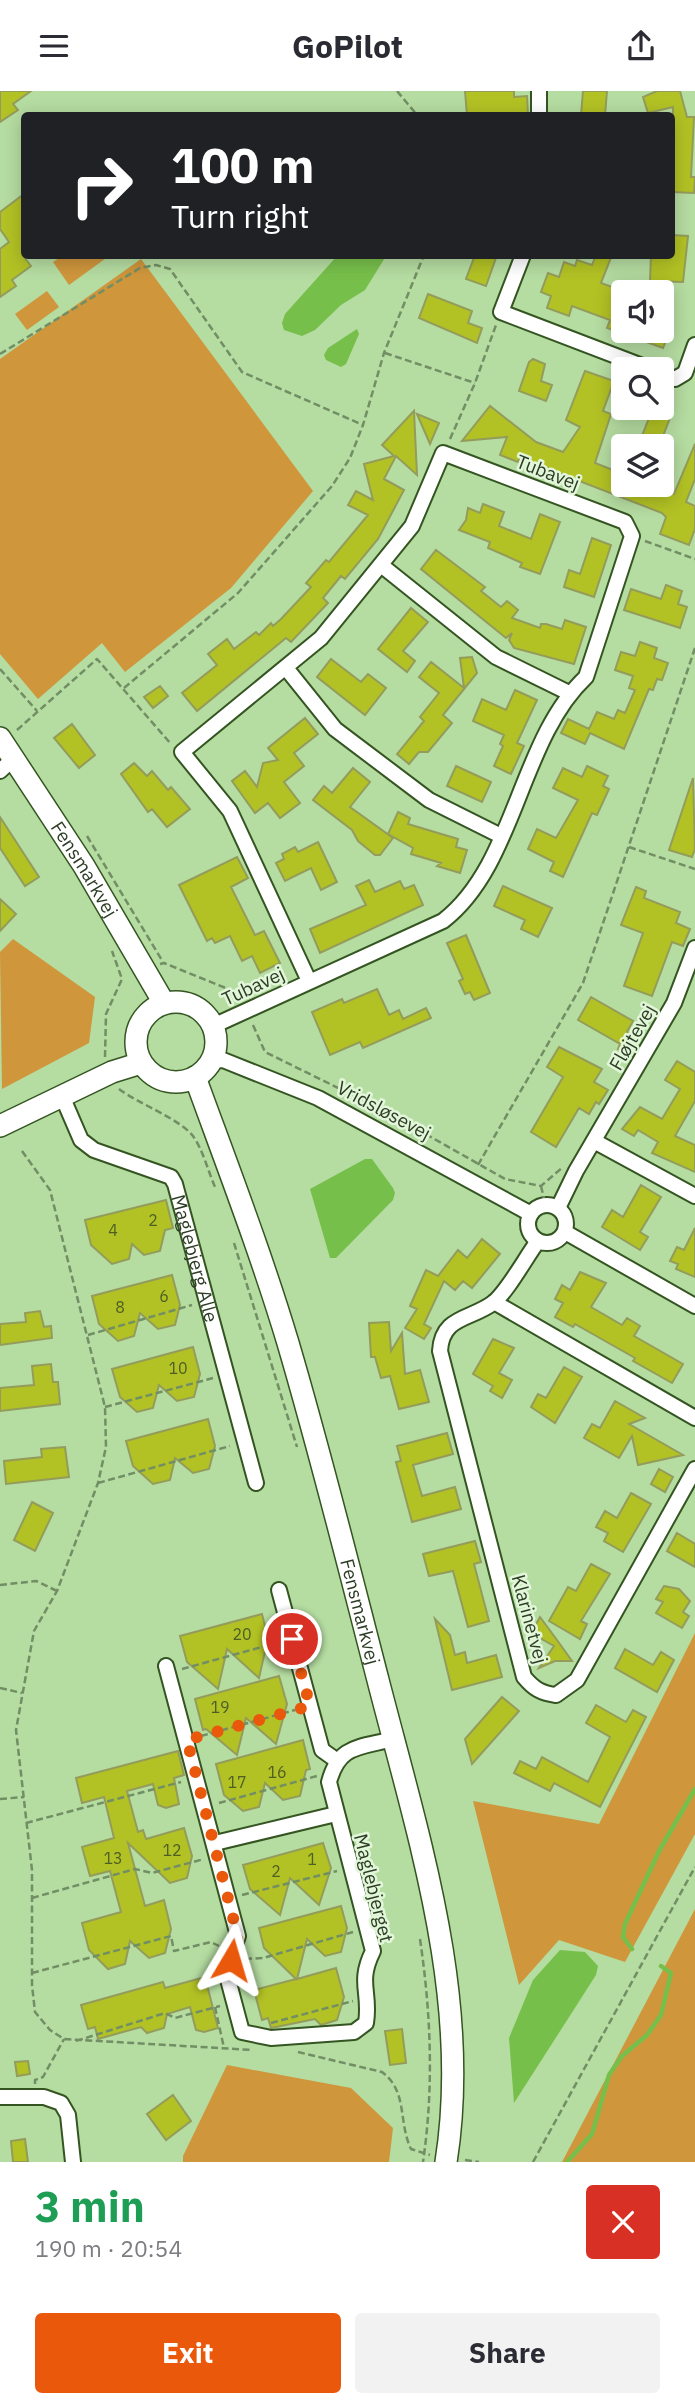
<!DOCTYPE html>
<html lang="en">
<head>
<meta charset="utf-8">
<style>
	:root { --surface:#fff; --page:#f2f2f3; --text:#2b2b33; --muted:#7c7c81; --accent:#ea580c }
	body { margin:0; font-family:"IBM Plex Sans",sans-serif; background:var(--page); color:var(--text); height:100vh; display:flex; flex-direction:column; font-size:26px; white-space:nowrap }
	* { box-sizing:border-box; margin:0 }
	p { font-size:23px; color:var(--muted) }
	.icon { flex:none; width:38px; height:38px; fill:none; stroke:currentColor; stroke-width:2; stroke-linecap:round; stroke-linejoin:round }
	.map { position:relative; height:2071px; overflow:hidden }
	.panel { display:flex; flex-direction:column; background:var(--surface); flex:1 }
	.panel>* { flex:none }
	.hud { position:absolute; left:21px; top:21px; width:654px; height:147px; border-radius:7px; box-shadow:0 4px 18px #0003; background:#202124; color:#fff; overflow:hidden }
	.buttons { position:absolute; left:611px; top:189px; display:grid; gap:14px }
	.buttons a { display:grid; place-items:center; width:63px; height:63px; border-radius:7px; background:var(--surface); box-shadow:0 4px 18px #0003; font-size:35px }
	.pin { position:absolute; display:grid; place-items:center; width:60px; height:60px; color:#fff; margin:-30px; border:4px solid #fff; border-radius:50%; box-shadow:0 2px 7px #0007 }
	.me { position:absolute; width:77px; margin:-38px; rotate:7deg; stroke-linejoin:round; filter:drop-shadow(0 0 5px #0008) }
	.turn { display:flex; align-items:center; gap:24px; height:147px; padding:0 35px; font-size:32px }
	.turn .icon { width:91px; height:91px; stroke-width:2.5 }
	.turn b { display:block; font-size:49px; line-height:60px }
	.round { display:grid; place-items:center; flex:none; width:74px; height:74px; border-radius:7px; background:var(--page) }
	.summary { display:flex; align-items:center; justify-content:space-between; height:119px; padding:0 35px }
	h1 { font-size:42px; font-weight:700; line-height:52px; color:#1e9e55 }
	.primary-button { display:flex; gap:14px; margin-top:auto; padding:14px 35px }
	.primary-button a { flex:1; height:80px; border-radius:7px; background:var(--accent); color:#fff; font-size:28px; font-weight:700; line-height:80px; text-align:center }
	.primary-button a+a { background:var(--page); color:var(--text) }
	header { display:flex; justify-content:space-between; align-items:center; height:91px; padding:0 35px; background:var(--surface); font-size:32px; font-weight:700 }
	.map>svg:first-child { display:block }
	.green { fill:#cf963c }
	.water { fill:#77bf4b }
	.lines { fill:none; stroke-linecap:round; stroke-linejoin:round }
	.stream { stroke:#77bf4b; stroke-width:4.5 }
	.building { fill:#b2c224; stroke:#939c5b; stroke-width:2 }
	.street-casing { stroke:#345521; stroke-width:18 }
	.secondary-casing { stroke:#345521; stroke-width:24 }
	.path { stroke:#728e64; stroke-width:2.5; stroke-dasharray:7 3.5; stroke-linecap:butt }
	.street { stroke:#fff; stroke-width:14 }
	.secondary { stroke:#fff; stroke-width:21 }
	.route { stroke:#ea580c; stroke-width:12; stroke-dasharray:0 21.6 }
	.labels { text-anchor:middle; stroke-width:5; stroke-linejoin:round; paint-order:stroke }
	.number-label { font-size:16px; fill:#4e5e25 }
	.street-label { font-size:19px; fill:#2d3d25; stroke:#e2f6d9 }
</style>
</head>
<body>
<header><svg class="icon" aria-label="menu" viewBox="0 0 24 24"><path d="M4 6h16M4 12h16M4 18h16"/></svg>GoPilot<svg class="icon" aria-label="share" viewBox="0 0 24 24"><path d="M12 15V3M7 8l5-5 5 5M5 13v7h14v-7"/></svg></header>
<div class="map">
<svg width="695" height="2071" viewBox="0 0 695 2071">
	<rect width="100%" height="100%" fill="#b5dca1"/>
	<!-- green -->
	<path class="green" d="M62,165V164L109,165L69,194L53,171Z
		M141,168L313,400L231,497L125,581L102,552L38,608L0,563V268Z
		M47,200L59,216L27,239L15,223Z
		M13,848L95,906L89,952L2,998L0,861Z
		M695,1542V1743L625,1871L559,1849L519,1894L473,1710L599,1733Z
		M695,1818V2071H562Z
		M227,1974L351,1997L393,2037L389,2071H183V2065Z"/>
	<!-- water -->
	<path class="water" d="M337,165H386L365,199L341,214L315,239L302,245L284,239L282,232L285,223Z
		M357,238L359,243L346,273L341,276L326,269L324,264L328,257Z
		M365,1068H372L393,1097L395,1102L393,1109L336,1167H330L310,1098Z
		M560,1859L585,1861L598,1875L596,1884L514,2012L509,1947L533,1889Z"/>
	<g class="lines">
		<!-- stream -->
		<path class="stream" d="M632,1858L623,1846L625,1833L659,1760L695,1698
			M567,2071L592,2043L609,1984L622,1965L647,1944L661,1924L671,1882L661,1875"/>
	</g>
	<!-- building -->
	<path class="building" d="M0,0H31L13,13L18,19L0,31Z
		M465,0H514V6L527,5L528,23L467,24Z
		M583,0H607L605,24H581Z
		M657,0H680L687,26H694L691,86H695L694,102L672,101L673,16L648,22L643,6Z
		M24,103V166L31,175L12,189L16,195L0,206V158L9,151L0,138V121Z
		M672,144L688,145L683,191L650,190L651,164H672Z
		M475,164H497L486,195L466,188Z
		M596,164H612L601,192L623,200V240H670L663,257L607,237L610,229L572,215L569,225L547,217L551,205L541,201L548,182L559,186L564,171L575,175L577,169L592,174Z
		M428,203L472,220L468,232L482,237L477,252L419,227Z
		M533,268L545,273L541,290L552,294L546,310L519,300L529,271Z
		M585,280L614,290L603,320L611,323L595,372L623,383V394H650L674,403L695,353V388L686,411L695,415V438L689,454L660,443L666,426L662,422L520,367L518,371L500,364L507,346L462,350L490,315L536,351L563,361L580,336L566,329Z
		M414,320L417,384L396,365L384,388L404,399L378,448L345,488L341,485L323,507L328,512L291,551L286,547L197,620L182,602L217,574L208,563L227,548L234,558L256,541L259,544L271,532L273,535L281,528L311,496L306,492L326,469L329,471L368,424L348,414L356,400L373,409L364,373L394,365L382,354Z
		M651,322L670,327L659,355L640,350Z
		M417,323L439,332L430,353Z
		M483,413L504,421L499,435L531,448L540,423L560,431L540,483L520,476L522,472L488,457L490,451L459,439L466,429L468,417L480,422Z
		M592,447L611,454L594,506L564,496L569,479L580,483Z
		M436,459L485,496L481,500L501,516L507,510L518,519L512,527L540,537L541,533H546L562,538L565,529L586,536L574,573L514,557L509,549L512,542L506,547L421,478Z
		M666,494L682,500L678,513L687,516L680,537L624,519L631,498L661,508Z
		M411,517L428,531L403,560L415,570L407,581L378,558Z
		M640,551L657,557L654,567L668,572L662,589L657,588L653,599L649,598L624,658L590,642L585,653L561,642L568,628L589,638L597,621L614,628L618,619L625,622L635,599L629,597L633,585L615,579L621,561L635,565Z
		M472,566L477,582L443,624L452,632L428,661H419L409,673L397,663L424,630L420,626L439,602L419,586L431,571L464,597L460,567Z
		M331,568L361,591L368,583L386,597L365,624L317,586Z
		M160,595L168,605L153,617L144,606Z
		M515,599L537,609L517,652L524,655L511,683L494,675L503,655L500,653L504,644L473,630L482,608L506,619Z
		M305,627L318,643L294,662L304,675L284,691L300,712L280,727L268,712L255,722L232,690L245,680L257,696L263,672L278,669L268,657Z
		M72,633L95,664L79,677L54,647Z
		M134,672L147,685L152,680L168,699L171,696L190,718L167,736L152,718L148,721L121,683Z
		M456,675L491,691L482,711L447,695Z
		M587,675L608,685L603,695L609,698L597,724L592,722L563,786L550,780L554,771L528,758L537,738L556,747L578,709L553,697L563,677L582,686Z
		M353,677L370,691L350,716L393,747L380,764H375L358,750L352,739L313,709L324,695L332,702Z
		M693,687L695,758L692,766L669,759Z
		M398,721L410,727L408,733L458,748L456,756L467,759L460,782L437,775L441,772L411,763L413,757L388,743Z
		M0,726L39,786L25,795L0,757Z
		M318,751L337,791L321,799L311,777L285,790L276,772L284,768L282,763L295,756L298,761Z
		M237,766L248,787L231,796L255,844L264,840L280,872L260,882L252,865L242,870L230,845L215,852L212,847L207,850L179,794Z
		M369,789L375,801L400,790L404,798L414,794L423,814L320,862L310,838L366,814L356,795Z
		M503,795L552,817L538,846L521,838L525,829L494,815Z
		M636,796L646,800L644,807L680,821L676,832L690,838L683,855L672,851L652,905L624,895L643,842L621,834Z
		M0,808L16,823L0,840Z
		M466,844L490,902L474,909L470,901L465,903L459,890L463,888L447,852Z
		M377,898L389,924L399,919L403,928L426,917L431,927L363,957L360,951L330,964L312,921L342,908L344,912Z
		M591,906L633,930L627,941L639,948L629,964L618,958L620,953L578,929Z
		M559,956L602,978L594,991L608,999L599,1013L596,1011L589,1023L579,1017L556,1056L531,1041L563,986L547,976Z
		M677,970L695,981V1010L675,1045L695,1054V1081L652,1062L658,1051L638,1039L634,1045L622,1038L640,1016L662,1028L680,998L665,989Z
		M641,1094L661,1106L640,1141L648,1146L640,1159L602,1136L612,1119L623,1126Z
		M166,1109L173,1137L165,1139L160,1160L144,1164L132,1153L129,1168L112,1173L91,1154L85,1129Z
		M695,1137V1186L676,1178L678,1173L670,1170L677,1156L684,1159Z
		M482,1148L500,1163L472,1197L463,1190L455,1199L444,1190L424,1233L431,1237L424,1248L405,1237L417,1218L410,1215L426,1179L438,1185L458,1159L467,1167Z
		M580,1181L606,1192L591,1216L622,1234L627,1227L640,1235L634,1245L683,1273L672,1292L633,1270L635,1267L575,1233L573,1236L555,1226L563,1212L555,1208L562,1194L570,1199Z
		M172,1184L180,1214L175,1234L158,1238L140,1222L134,1245L118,1250L99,1233L92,1205Z
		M40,1220L44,1236L51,1235L52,1247L0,1254V1233L26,1231L25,1222Z
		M389,1231L391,1260L402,1242L405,1283L420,1279L429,1311L399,1318L390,1285L381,1287L375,1266H371L369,1232Z
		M493,1248L514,1257L499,1282L512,1289L502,1307L490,1300L493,1295L473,1283Z
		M193,1256L200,1283L194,1306L177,1310L159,1294L153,1317L137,1321L120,1306L112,1278Z
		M51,1273L53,1291H58L60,1313L0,1320V1297L34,1294L32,1275Z
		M564,1276L582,1286L555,1332L531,1316L538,1303L546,1307Z
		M615,1310L645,1327L629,1333L683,1364L638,1374L632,1345L619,1367L584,1347L592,1333L600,1337Z
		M208,1328L215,1355L209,1378L193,1382L175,1367L170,1389L153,1393L133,1375L126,1350Z
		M447,1342L453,1363L413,1374L422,1405L455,1396L461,1418L412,1431L396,1371L401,1370L397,1355Z
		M65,1356L69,1386L6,1393L4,1370L42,1366L41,1358Z
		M659,1378L673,1386L665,1401L651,1393Z
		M631,1402L651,1413L623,1461L604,1450L608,1442L596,1436L605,1420L617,1427Z
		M32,1411L53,1422L35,1460L14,1449Z
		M677,1442L695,1453V1476L667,1460Z
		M475,1450L481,1471L474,1473L489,1530L468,1536L453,1480L429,1485L423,1463Z
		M591,1473L610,1483L581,1530L587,1533L580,1548L549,1530L568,1496L576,1500Z
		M664,1495L679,1498L690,1510L683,1521L689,1525L682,1537L656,1522L663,1511L656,1508Z
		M262,1523L268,1547L259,1587L227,1558L218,1598L187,1571L180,1545Z
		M540,1526L557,1549L572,1570H555L539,1577L554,1555L531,1542Z
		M435,1528L450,1544L455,1564L465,1561L467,1572L496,1564L502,1586L452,1599Z
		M625,1558L653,1574L661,1561L674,1569L657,1601L615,1577Z
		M279,1585L287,1613L276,1653L246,1627L237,1664L206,1638L203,1639L195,1608Z
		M502,1606L519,1620L472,1673L465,1648Z
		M596,1614L626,1631L633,1619L646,1626L600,1716L554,1692L550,1700L514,1682L520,1670L536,1678L542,1666L588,1691L610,1646L586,1632Z
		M303,1649L310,1678L306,1679L300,1705L283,1709L265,1692L259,1716L243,1720L224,1704L216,1673Z
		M178,1660L184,1684L174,1687L179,1713L166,1717L158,1714L153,1693L127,1700L138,1741L143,1739L146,1748L184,1737L192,1765L187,1787L170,1792L128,1752L145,1815L164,1809L171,1838L165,1862L149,1867L130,1850L125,1873L108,1878L89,1859L82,1832L121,1821L110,1780L90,1785L82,1756L114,1747L104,1706L82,1712L76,1687Z
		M323,1752L331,1777L319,1814L290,1787L280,1824L250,1798L243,1774Z
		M341,1815L347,1837L341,1861L325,1865L307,1848L297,1888L336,1877L344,1906L337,1929L321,1934L315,1928L271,1937L268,1927L262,1929L254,1899L296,1888L264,1857L259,1837Z
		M205,1886L218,1937L204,1941L196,1939L190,1916L167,1923L164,1937L147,1942L141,1936L98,1948L95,1936L88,1938L81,1914L163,1891L165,1897Z
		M402,1938L406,1972L390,1974L385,1940Z
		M28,1970L30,1983L17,1985L15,1971Z
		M173,2004L191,2030L166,2049L147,2023Z
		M25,2048L28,2071H13L11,2050Z"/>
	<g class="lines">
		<defs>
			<g id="street">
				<path d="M539,0V24"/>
				<path d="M523,164L501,221L650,278"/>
				<path d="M662,282L675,288L685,282L695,254"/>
				<path d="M381,474L496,566L569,602"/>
				<path d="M286,577L335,638L429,709L501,745"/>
				<path d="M0,680L14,667"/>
				<path d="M213,935L443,830C516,774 519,649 586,586L632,445L625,431L443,362L412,435L321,547L182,661L230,720L309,890"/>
				<path d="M211,970L223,969L318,1007L531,1123"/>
				<path id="s1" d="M62,1005L81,1049L94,1059L171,1086L175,1093L256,1392"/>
				<path d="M594,1050L695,1105"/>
				<circle cx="547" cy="1133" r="19"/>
				<path d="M558,1117L576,1080L674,912L695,857"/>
				<path d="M565,1141L695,1215"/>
				<path d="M538,1150C526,1166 508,1200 493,1212C470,1229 442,1225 440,1260L524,1586C534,1598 541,1602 556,1604L577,1589L695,1378"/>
				<path d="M494,1211L695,1327"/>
				<path d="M279,1499L322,1659L336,1669"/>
				<path d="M166,1575L238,1845L226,1881L242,1941L271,1947L354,1941L366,1932C371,1901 357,1892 373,1860L329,1691C339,1654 358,1657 393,1648"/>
				<path d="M215,1752L336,1723"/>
				<path d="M0,2006H44L61,2012L68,2024L73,2071"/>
			</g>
			<g id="secondary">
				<path id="s2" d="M0,647L84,775L164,912"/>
				<circle cx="176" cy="951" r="40"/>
				<path id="s3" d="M195,986C227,1074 261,1162 288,1252C321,1364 349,1477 378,1589C418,1745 472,1909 446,2071"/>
				<path d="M0,1035L112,981L141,972"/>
			</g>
		</defs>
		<!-- street casing -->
		<use href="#street" class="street-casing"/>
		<!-- secondary casing -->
		<use href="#secondary" class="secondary-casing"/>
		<!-- path -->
		<path class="path" d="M397,0L417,24
			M385,262L475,292
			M0,263L140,177L156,174L170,178L242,281L363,334
			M450,348L475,292L496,234
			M645,450L695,468
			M0,578L37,620
			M124,597L238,502L332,395L350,367L363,334L384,262L424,164
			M17,639L97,568L171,653
			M87,745L163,871
			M629,756L695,778
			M160,873L164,872L238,902L240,906
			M253,934L265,961L385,1020L505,1088L541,1095L563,1076
			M105,966L106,923L122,888L112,860
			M119,998C139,1013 180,1028 193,1045C203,1059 208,1080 215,1096
			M22,1060L50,1099L105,1316L106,1356L98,1392L57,1500L34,1540L16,1639L32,1779V1894L35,1921L50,1939L64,1948L253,1959
			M478,1074L583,892L695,557
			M541,1095L545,1112
			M234,1152L297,1356
			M88,1244L192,1214
			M105,1316L213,1287
			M98,1392L230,1355
			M0,1494L36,1490L57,1500
			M182,1578L280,1551
			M0,1597L22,1602
			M201,1645L295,1619
			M0,1708L24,1706
			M219,1712L317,1685
			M26,1732L181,1691
			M242,1804L337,1780
			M32,1807L135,1778L152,1782L204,1768
			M420,1848C431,1923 434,1996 423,2071
			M245,1868L263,1867L353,1841
			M32,1882L171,1845L174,1860L211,1851L219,1855
			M215,1916L224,1957
			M271,1932L353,1910
			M76,1950L165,1922L175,1927L220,1915
			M298,1961L382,1981C408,2000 398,2031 411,2058L430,2064
			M35,1993V1989L43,1986L64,1948
			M465,2069L479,2071
			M533,2071L695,1776"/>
		<!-- street -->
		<use href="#street" class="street"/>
		<!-- secondary -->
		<use href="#secondary" class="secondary"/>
	</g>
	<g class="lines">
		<!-- route -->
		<path class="route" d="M231,1869L238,1846L187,1649L310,1615L292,1548"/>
	</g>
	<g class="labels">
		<!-- number labels -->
		<g class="number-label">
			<text x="153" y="1135">2</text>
			<text x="113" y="1145">4</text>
			<text x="164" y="1211">6</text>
			<text x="120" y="1222">8</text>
			<text x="178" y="1283">10</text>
			<text x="242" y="1549">20</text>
			<text x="220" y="1622">19</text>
			<text x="277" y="1687">16</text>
			<text x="237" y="1697">17</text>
			<text x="172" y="1765">12</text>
			<text x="113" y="1773">13</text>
			<text x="312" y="1774">1</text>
			<text x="276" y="1786">2</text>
		</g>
		<!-- street labels -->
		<g class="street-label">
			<text transform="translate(548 381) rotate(21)" y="7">Tubavej</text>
			<text dy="7" stroke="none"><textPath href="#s2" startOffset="156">Fensmarkvej</textPath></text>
			<text transform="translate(253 895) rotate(-25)" y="7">Tubavej</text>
			<text transform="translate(632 946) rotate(-60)" y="7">Fløjtevej</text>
			<text transform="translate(384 1019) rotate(28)" y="7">Vridsløsevej</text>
			<text dy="7" stroke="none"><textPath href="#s1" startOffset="231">Maglebjerg Alle</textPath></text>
			<text dy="7" stroke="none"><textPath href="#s3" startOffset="560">Fensmarkvej</textPath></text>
			<text transform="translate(530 1528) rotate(75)" y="7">Klarinetvej</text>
			<text transform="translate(374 1797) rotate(76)" y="7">Maglebjerget</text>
		</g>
	</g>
</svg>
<div class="buttons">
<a><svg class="icon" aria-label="sound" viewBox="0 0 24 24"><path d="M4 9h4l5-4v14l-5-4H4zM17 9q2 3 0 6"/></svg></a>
<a><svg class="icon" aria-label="search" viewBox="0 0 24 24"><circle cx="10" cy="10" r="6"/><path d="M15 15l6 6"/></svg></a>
<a><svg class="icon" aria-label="layers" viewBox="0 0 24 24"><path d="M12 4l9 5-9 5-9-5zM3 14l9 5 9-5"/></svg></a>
</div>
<div class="pin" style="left:292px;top:1548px;background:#d93025"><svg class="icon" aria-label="arrive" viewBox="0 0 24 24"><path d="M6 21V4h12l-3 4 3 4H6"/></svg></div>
<svg class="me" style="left:231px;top:1869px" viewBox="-20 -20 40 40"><path d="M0-17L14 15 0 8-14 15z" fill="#ea580c" stroke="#fff" stroke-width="4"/></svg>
<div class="hud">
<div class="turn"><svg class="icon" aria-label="right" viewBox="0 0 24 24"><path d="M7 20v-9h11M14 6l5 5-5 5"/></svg><div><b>100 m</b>Turn right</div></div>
</div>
</div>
<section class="panel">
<div class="summary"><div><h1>3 min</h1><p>190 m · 20:54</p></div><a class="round" style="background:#d93025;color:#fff"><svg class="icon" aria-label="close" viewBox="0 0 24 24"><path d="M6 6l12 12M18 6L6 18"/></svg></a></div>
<div class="primary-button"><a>Exit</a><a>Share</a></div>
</section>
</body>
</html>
